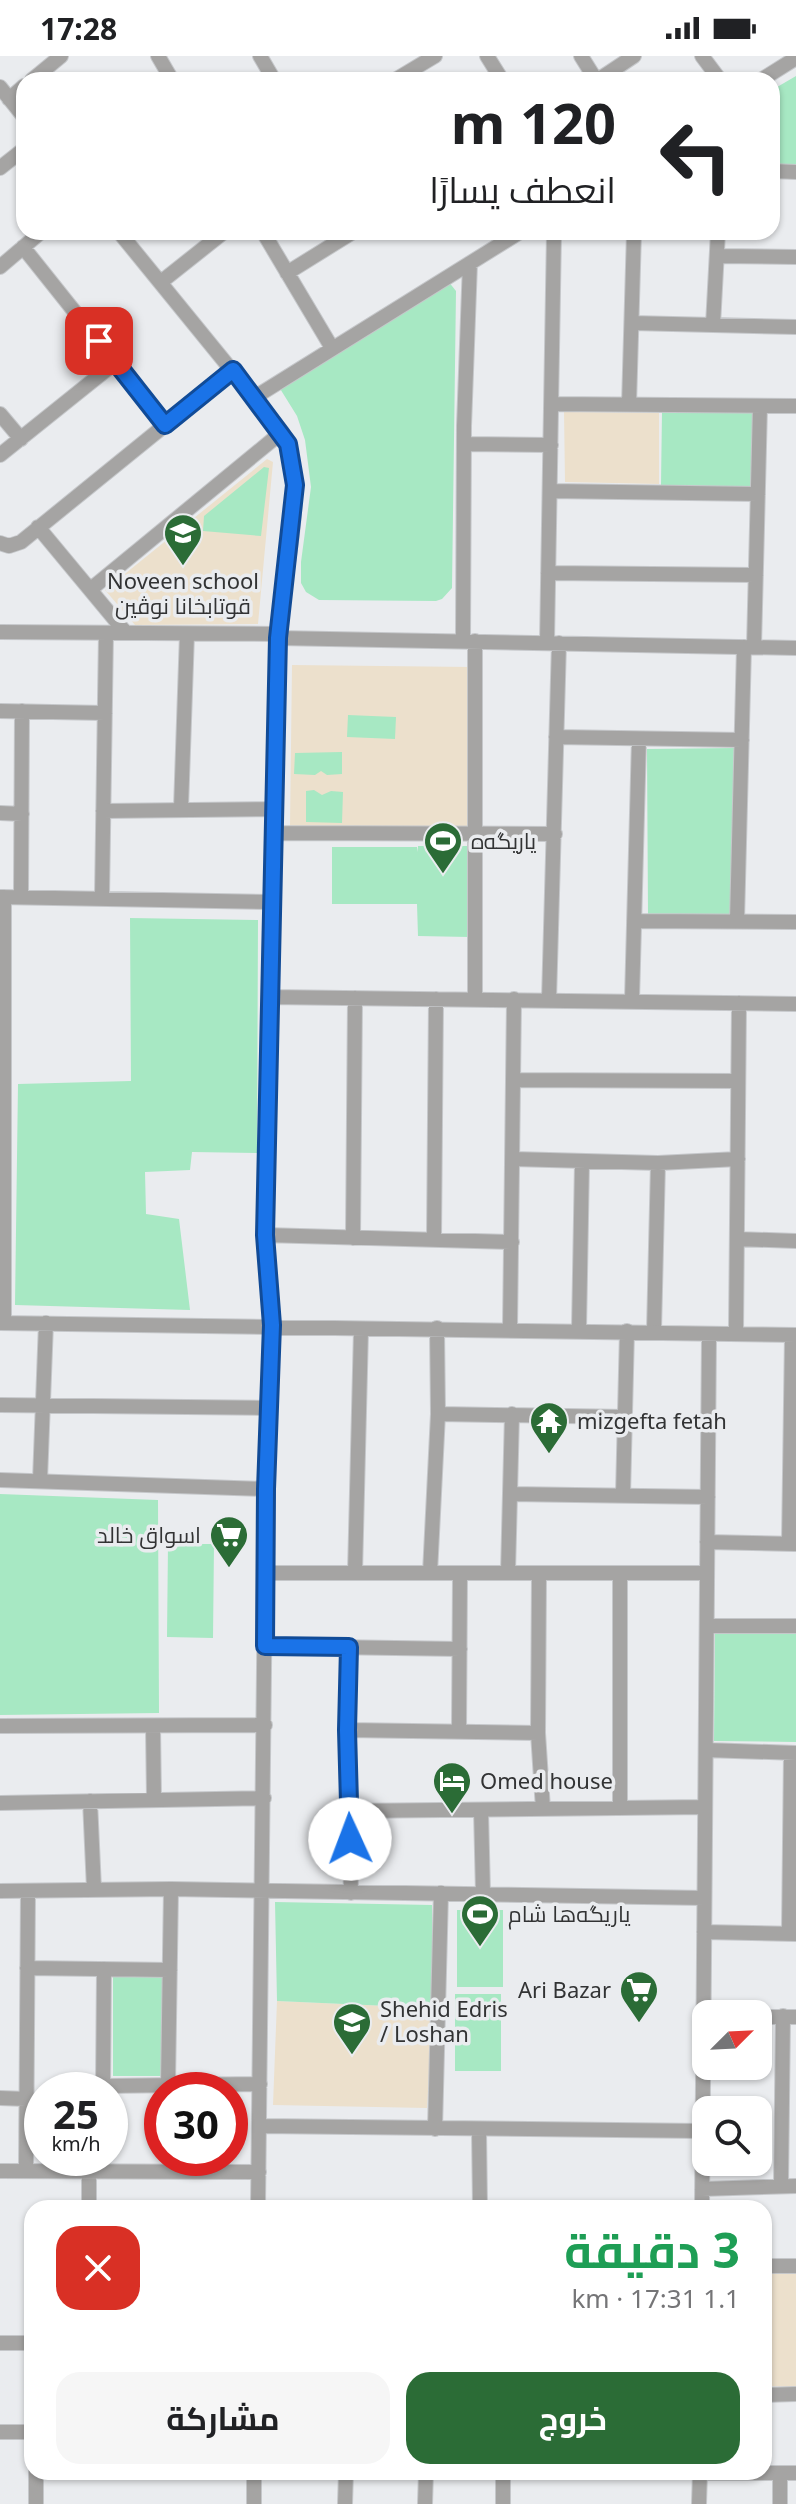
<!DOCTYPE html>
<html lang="ar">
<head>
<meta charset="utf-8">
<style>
	:root { --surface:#fff; --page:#f6f6f6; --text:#202124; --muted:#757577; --accent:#2b6c36 }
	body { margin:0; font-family:"Noto Sans",Cairo,sans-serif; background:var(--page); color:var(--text); direction:rtl; height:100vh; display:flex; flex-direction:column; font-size:30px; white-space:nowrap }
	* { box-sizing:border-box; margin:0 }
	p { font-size:26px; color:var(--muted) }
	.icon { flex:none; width:44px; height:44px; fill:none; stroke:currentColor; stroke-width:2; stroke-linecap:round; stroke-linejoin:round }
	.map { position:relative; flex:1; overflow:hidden; direction:ltr }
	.drawer { position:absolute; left:24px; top:2144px; width:748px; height:280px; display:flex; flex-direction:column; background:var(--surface); border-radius:24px; box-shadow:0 2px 6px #0004; direction:rtl }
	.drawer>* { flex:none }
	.top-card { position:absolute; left:16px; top:16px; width:764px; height:168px; border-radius:24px; box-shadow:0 2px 6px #0004; direction:rtl; background:#fff; color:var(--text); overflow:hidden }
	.needle { width:52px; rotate:66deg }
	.controls { position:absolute; left:692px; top:1944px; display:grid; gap:16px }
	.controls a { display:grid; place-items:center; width:80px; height:80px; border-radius:16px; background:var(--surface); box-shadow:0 2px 6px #0004; font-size:40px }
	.speed { position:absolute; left:24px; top:2016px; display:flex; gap:16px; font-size:40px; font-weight:700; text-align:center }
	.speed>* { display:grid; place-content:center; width:104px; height:104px; border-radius:50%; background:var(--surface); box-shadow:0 2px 6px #0004; line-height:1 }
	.speed small { font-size:20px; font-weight:400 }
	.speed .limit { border:12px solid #d22; background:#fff; color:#111 }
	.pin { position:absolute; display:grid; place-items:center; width:68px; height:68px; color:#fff; margin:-34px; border-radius:16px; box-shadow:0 4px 12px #0006 }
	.me { position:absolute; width:88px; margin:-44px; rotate:358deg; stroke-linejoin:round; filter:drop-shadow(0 0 6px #0008) }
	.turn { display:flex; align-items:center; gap:28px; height:168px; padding:0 32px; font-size:36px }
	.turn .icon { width:104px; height:104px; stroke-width:2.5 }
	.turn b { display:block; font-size:56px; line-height:68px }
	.round { display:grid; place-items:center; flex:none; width:84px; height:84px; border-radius:24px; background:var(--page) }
	.headline { display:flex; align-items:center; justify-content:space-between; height:136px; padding:0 32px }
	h1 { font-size:48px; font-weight:700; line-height:60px; color:#1e9e55 }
	.cta { display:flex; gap:16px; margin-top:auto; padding:16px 32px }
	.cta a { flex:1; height:92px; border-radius:24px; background:var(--accent); color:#fff; font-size:32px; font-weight:700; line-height:92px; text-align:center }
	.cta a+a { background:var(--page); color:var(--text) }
	.status { display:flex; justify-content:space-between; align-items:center; height:56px; padding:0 40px; background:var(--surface); direction:ltr }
	.status svg { height:22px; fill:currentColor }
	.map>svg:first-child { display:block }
	.education { fill:#ece0cc }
	.green { fill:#a7e8c3 }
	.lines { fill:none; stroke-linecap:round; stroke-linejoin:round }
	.minor-casing { stroke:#c5c7ca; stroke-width:16 }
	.minor { stroke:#a5a4a3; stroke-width:14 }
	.route-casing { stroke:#114b97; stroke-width:20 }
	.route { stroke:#1a73e8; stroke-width:14 }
	.labels { text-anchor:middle; stroke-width:7; stroke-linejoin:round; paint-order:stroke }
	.poi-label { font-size:22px; fill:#323334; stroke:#eaecef; text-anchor:start }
</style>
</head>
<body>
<div class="status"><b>17:28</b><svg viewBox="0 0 49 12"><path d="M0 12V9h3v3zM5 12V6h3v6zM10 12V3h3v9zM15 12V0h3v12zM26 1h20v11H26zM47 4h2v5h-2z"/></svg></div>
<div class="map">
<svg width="796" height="2448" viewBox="0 0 796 2448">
	<rect width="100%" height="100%" fill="#eaecef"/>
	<!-- education -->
	<path class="education" d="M564,356L659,357V428L565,426Z
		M267,403L273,406L258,568L135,569L105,534Z
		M292,609L472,611L471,772L290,770Z
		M277,1945L433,1952L427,2052L273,2049Z
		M764,2217H796V2331L764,2330Z"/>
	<!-- green -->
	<path class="green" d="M796,20V108H772V34Z
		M448,225L456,235L452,532L442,543L436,545L319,544L306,536L301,527V506L311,431L305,384L297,360L279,331Z
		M662,355L753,357V431L661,429Z
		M264,411L269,412L261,480L203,475L204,460Z
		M348,659L396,661L395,683L347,681Z
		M734,692L730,858L648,859L647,693Z
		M342,696V718L327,719L321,715L315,719L294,718L295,697Z
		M314,734L322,739L331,735L343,736L342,767L306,766V735Z
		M418,790H469V881L418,880L417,848H332V791H417L418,796Z
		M130,862L258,864L257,1097L192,1096L190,1114L145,1116L146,1158L179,1163L190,1254L15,1249L18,1028L131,1025Z
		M0,1438L158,1444L159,1657L0,1659Z
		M168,1488H214L213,1582L167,1581Z
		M715,1578H796V1686L714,1685Z
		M275,1846L432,1849L433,1952L277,1945Z
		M457,1854H503V1931H457Z
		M113,1920H162V2020H113Z
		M455,1938H501V2015H455Z"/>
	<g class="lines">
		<defs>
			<path id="minor" d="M158,0L172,24
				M260,0L274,24
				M487,0L502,24
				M581,0L596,24
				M702,0L720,24
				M32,24L61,0
				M395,24L435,0
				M598,24L634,0
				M761,24L796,2
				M0,31L24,61
				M9,43L24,30
				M0,112L24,93
				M772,115L796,116
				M119,176L282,376C312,432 280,523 278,585C273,783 269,981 265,1179L272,1269L266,1433L258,2152
				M263,176L332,292
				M23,191L165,369
				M718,200L796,201
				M0,211L41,176
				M287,217L353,176
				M161,226L224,176
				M632,267L796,271
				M713,269L718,176
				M255,341L520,176
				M551,348L796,350
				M629,349L634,176
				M0,358L21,383
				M464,388L551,389
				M0,399L116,306
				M550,435L758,438
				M38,471L126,577
				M0,487L9,490L21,486L233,314
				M548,517L756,519
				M91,533L282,376
				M0,576L279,578
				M278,582L796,592
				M463,585L464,370L470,207
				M475,585V943
				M547,587L554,176
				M754,591L760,350
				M0,655L105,657
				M556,681L742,684
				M181,752L187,578
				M103,755L274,753
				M0,757L22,758
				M274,777L555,778
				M0,841L272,846
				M4,841V1267
				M21,841L22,655
				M102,842L106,577
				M634,865L796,866
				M737,865L744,591
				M270,941L796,948
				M549,944L559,587
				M632,944L639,683
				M514,1024L738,1025
				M513,1103L658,1107L738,1103
				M265,1179L512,1186
				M353,1182L355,942
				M737,1183L796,1185
				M434,1184L436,943
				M0,1267L796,1279
				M510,1273L514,943
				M579,1274L582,1106
				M654,1275L658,1107
				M736,1277L739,947
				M0,1349L269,1352
				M438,1358L625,1361
				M0,1424L266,1433
				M40,1424L46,1267
				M510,1438L708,1441
				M623,1439L627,1275
				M707,1486L795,1488
				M789,1488L792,1279
				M266,1517H707
				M355,1517L361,1274
				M430,1517L438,1358L437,1272
				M508,1517L512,1358
				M539,1517L538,1677L543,1753
				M620,1517V1752
				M707,1570H796
				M265,1590L460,1593
				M349,1591L347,1674L351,1837
				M0,1670L265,1669
				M153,1670L154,1744
				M347,1674L538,1677
				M459,1676L460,1517
				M706,1694L796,1697
				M90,1745L94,1833
				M0,1747L264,1742
				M481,1754L483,1838
				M349,1755L705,1751
				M0,1835L171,1833L704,1842
				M704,1876L796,1878
				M789,1878L791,1697
				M27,1912L170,1914
				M758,1961H796
				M168,2029L171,1833
				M103,2030L260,2028
				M103,2034L104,1913
				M0,2042L26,2043
				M260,2070L702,2075
				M435,2073L441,1837
				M479,2073L480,2152
				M0,2115L259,2116
				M26,2115L28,1835
				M781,2130L783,1960
				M702,2133L796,2130
				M89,2152V2115
				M702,2152L709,1278
				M764,2210H796
				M0,2287H32
				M764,2339L796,2338
				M0,2376H32
				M36,2416V2448
				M503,2416V2448
				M700,2417H796
				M254,2448V2416
				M345,2448L346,2416
				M425,2448L426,2416
				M699,2448L700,2416
				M780,2448V2417"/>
		</defs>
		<!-- minor casing -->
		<use href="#minor" class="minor-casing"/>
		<!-- minor -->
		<use href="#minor" class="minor"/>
	</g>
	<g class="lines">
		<defs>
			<path id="route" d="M99,285L165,369L233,314L288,388L295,429L278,582L265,1179L272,1269L266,1433L265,1590L349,1591L347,1674L350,1783"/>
		</defs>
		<!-- route casing -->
		<use href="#route" class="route-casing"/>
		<!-- route -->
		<use href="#route" class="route"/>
	</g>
	<!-- icons -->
	<defs>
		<symbol id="school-pin" viewBox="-11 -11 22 30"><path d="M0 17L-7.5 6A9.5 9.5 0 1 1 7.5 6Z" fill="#2b6c36" stroke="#eaecef"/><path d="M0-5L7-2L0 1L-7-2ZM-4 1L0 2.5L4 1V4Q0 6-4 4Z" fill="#fff"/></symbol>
		<symbol id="stadium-pin" viewBox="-11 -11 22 30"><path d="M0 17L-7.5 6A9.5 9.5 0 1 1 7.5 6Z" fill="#2b6c36" stroke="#eaecef"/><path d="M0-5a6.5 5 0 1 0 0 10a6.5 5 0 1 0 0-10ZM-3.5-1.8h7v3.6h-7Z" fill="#fff"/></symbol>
		<symbol id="temple-pin" viewBox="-11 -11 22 30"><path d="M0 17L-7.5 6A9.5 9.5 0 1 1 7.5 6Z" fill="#2b6c36" stroke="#eaecef"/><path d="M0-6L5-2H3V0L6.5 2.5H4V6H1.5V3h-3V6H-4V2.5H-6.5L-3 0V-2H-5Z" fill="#fff"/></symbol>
		<symbol id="supermarket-pin" viewBox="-11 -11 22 30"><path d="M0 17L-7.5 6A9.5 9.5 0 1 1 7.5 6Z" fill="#2b6c36" stroke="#eaecef"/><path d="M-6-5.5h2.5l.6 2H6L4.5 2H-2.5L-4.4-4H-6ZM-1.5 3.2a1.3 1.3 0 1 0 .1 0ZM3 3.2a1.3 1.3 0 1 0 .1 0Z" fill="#fff"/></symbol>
		<symbol id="hotel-pin" viewBox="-11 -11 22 30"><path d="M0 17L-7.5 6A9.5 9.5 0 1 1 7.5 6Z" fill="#2b6c36" stroke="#eaecef"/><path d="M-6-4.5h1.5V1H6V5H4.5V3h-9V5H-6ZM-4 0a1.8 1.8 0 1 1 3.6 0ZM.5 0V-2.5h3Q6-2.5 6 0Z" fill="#fff"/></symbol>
	</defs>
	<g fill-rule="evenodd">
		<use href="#school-pin" x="161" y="455" width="44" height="60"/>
		<use href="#stadium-pin" x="421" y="763" width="44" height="60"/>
		<use href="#temple-pin" x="527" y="1343" width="44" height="60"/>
		<use href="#supermarket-pin" x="207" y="1457" width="44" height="60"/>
		<use href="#hotel-pin" x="430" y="1703" width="44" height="60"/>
		<use href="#stadium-pin" x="458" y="1836" width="44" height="60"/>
		<use href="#supermarket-pin" x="617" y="1912" width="44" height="60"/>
		<use href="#school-pin" x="330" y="1944" width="44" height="60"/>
	</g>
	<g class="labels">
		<!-- poi labels -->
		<g class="poi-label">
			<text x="183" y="533" text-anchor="middle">Noveen school<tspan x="183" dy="25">قوتابخانا نوڤين</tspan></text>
			<text x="471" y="793">یاریگه‌ه</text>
			<text x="577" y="1373">mizgefta fetah</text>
			<text x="201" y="1487" text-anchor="end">اسواق خالد</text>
			<text x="480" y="1733">Omed house</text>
			<text x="508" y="1866">ياريگه‌ها شام</text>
			<text x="611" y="1942" text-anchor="end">Ari Bazar</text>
			<text x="380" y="1961">Shehid Edris<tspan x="380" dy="25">/ Loshan</tspan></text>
		</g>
	</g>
</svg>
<div class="controls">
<a><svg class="needle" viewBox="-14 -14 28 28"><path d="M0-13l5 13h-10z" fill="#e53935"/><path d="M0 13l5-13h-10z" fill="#757577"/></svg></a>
<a><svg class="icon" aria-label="search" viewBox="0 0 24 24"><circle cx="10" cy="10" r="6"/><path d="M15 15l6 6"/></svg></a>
</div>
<div class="speed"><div>25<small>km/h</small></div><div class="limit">30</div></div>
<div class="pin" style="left:99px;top:285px;background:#d93025"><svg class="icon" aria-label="arrive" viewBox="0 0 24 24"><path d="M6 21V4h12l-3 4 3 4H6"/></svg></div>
<svg class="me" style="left:350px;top:1783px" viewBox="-20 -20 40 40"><circle r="19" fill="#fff"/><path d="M0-13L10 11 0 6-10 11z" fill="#1a73e8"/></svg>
<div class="top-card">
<div class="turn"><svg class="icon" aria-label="left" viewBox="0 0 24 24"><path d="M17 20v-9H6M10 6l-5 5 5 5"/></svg><div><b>120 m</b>انعطف يسارًا</div></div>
</div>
<section class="drawer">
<div class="headline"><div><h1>3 دقيقة</h1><p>1.1 km · 17:31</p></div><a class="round" style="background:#d93025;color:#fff"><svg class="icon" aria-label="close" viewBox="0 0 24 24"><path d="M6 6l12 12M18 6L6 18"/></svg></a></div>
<div class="cta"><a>خروج</a><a>مشاركة</a></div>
</section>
</div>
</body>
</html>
